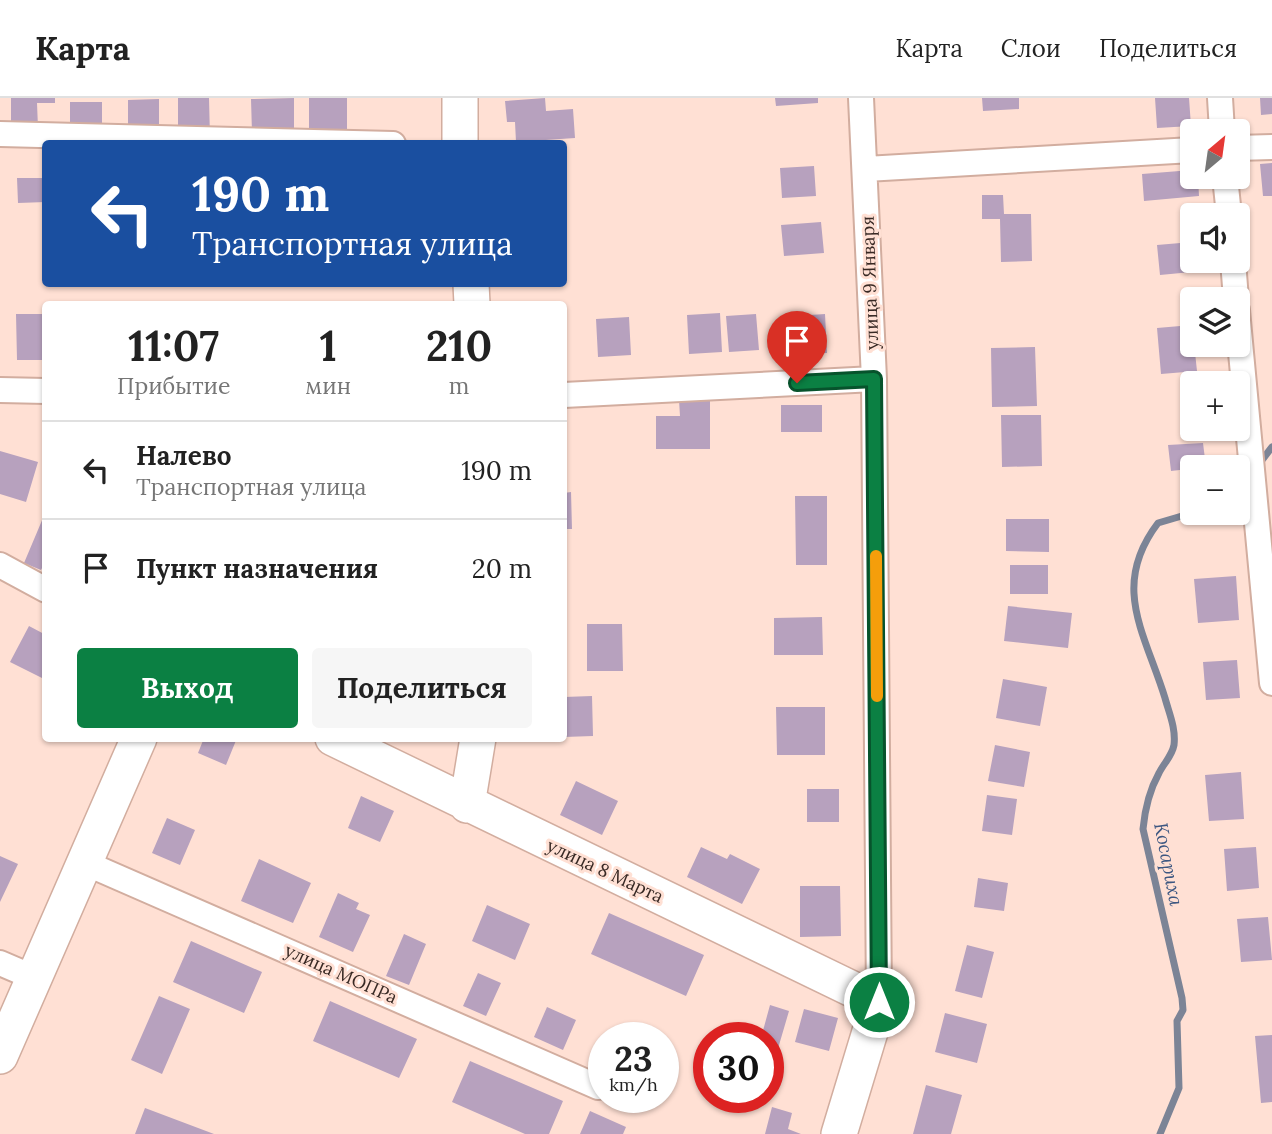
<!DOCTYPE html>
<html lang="ru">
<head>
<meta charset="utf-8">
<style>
	:root { --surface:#fff; --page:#f6f6f6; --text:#222; --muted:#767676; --line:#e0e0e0; --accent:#0b8043 }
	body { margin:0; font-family:Lora,serif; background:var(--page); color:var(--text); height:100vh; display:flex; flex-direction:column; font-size:26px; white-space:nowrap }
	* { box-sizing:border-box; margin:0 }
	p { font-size:23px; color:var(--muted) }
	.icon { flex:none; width:38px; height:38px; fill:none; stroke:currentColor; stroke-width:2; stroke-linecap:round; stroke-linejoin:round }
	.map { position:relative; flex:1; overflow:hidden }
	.sheet { position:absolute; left:42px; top:203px; width:525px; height:441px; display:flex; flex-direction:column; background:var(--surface); border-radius:7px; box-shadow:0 2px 5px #0004 }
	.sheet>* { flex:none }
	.hud { position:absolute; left:42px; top:42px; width:525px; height:147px; border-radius:7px; box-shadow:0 2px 5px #0004; background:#1a4fa0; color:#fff; overflow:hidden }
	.needle { width:46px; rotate:29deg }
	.buttons { position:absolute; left:1180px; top:21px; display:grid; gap:14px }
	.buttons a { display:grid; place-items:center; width:70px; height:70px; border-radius:7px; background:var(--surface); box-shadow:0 2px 5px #0004; font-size:35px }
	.speed { position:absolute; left:588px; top:924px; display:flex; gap:14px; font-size:35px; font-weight:700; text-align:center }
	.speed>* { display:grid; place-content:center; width:91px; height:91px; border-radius:50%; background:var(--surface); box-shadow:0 2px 5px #0004; line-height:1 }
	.speed small { font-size:18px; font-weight:400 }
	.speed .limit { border:10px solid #d22; background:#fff; color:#111 }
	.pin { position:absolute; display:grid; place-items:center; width:60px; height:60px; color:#fff; margin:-72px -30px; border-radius:50% 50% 50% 0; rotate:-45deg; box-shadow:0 0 7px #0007 }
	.pin .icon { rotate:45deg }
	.me { position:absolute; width:77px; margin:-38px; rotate:0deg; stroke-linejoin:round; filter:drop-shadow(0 0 5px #0008) }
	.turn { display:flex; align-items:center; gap:24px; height:147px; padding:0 35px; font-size:32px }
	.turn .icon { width:91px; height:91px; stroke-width:2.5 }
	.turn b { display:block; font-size:49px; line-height:60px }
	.eta { display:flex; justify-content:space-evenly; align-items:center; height:119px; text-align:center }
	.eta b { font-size:42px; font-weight:700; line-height:49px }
	.action { display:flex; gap:14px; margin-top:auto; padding:14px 35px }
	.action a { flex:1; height:80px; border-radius:7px; background:var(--accent); color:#fff; font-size:28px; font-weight:700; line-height:80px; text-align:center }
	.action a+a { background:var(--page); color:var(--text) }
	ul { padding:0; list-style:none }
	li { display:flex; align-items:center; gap:21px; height:98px; padding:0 35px; border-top:2px solid var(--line) }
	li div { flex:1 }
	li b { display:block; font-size:26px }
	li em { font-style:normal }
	header { display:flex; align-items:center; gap:42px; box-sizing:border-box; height:98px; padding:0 35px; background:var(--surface); border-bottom:2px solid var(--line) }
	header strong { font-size:33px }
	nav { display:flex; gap:38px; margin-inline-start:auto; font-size:24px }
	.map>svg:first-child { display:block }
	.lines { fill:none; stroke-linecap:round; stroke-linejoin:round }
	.stream { stroke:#7c8496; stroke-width:7 }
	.building { fill:#b7a1be }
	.street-casing { stroke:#d2ad9f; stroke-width:28 }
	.secondary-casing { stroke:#d2ad9f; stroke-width:38 }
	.street { stroke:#fff; stroke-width:24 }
	.secondary { stroke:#fff; stroke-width:35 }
	.route-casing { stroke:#07532c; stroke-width:18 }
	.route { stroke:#0b8043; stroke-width:12 }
	.slow { stroke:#f59e0b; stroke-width:12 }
	.labels { text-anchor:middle; stroke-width:6; stroke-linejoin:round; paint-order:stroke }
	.street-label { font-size:18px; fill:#382924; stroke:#ffe0d4 }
	.water-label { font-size:19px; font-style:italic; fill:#3d5781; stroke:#ffe0d4 }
</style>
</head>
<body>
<header>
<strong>Карта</strong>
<nav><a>Карта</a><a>Слои</a><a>Поделиться</a></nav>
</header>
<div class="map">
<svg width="1272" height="1036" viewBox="0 0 1272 1036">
	<rect width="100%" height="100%" fill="#ffe0d4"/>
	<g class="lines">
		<!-- stream -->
		<path class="stream" d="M1259,366L1272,349
			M1237,398L1247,384
			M1160,1036L1179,990L1177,923L1183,912L1182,900L1143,731C1145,710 1149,693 1159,675C1164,665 1172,658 1174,647C1176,630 1169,615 1165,600C1145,535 1110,488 1158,425L1192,415"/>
	</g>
	<!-- building -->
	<path class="building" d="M11,0H55V5H37L38,30H11Z
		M178,0H209L210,40H178Z
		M294,0V34L252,35L251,1Z
		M309,0H347V34L309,35Z
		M545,0L546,13L573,11L575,40L516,44L515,24H507L505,3Z
		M775,0H818V5L776,8Z
		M982,0H1019V11L983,13Z
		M1155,0H1189L1191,28L1157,30Z
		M1260,0H1272V16L1261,17Z
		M159,1V29H128V2Z
		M70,4H102V34H70Z
		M1272,65V98H1263L1260,66Z
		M814,68L816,98L782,100L780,70Z
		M1192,72V79H1198L1199,98L1144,103L1142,76Z
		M17,80H46V104L18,105Z
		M982,97H1003L1004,116H1031L1032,163L1001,164L1000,121H982Z
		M821,124L824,155L784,158L781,127Z
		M1192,144V163H1201L1202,173L1160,177L1157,147Z
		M720,215L722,254L689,256L687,217Z
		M16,216H46V262H17Z
		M756,216L759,252L729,254L726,218Z
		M825,216L827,255L797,256L795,218Z
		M629,219L631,257L598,259L596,221Z
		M1192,227L1197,273L1161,276L1157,230Z
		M1035,249L1037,308L992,309L991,250Z
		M710,301V351H656V318H680L679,302Z
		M781,307H822V334H781Z
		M1001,317H1041L1042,368L1002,369Z
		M1203,345L1206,369L1171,373L1168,347Z
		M0,353L38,364L26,404L0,396Z
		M571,394L572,431H564V395Z
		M795,398H827V467H796Z
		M43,420L46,462L41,472L24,465Z
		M1006,421H1049V454L1006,453Z
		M1010,467H1048V496H1010Z
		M1236,478L1239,522L1198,525L1194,481Z
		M1008,508L1072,515L1068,550L1004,543Z
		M822,519L823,557H774V520Z
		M587,526H622L623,573H587Z
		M29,528L46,537V582L10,564Z
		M1237,562L1240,600L1206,602L1203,564Z
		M1003,581L1047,589L1040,628L996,620Z
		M592,598L593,638L564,639V599Z
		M776,609H825V657H777Z
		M204,640H237L226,667L198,655Z
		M995,647L1030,654L1024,689L988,683Z
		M1241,674L1244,721L1209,723L1205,677Z
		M576,683L618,703L602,737L560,717Z
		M807,691H839V724H807Z
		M987,697L1017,701L1012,737L982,733Z
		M361,698L394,713L380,744L348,730Z
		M167,720L195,732L180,767L152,755Z
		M701,749L727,761L730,756L760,771L742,806L687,779Z
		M1256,749L1259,790L1227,793L1224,751Z
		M0,758L18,766L0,804Z
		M259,761L311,785L293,825L241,803Z
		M978,780L1008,785L1004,813L974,809Z
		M800,788H840L841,838L800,839Z
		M338,795L359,805L356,811L370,817L353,854L319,839Z
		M487,807L530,826L515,862L472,843Z
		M609,815L704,857L686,898L591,856Z
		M1268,819L1272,862L1241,864L1237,821Z
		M404,836L426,846L409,887L386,878Z
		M191,843L262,874L244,915L173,884Z
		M967,847L994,854L982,900L955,893Z
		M478,875L501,885L486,918L463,908Z
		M159,898L190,911L162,976L131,962Z
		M330,903L417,941L399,980L313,943Z
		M770,907L789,913L777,954L768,951V940H761Z
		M547,909L576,922L563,952L534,939Z
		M804,911L838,920L829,953L795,944Z
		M945,915L987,926L977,965L935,954Z
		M1272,937V1004L1261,1005L1255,938Z
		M470,963L563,1003L549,1036H525L452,1004Z
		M926,987L962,997L951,1036H913Z
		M772,1009L792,1015L788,1031L801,1036H765Z
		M145,1010L214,1036H135Z
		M590,1013L626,1029L623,1036H580Z"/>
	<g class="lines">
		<defs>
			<path id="street" d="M861,0L874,281L879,904
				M1220,0L1222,33
				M0,36L393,46
				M1237,50L1272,49
				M866,71L1192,52
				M1225,79L1229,117
				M1233,163L1236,201
				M1237,212L1272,585
				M0,292L46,293
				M564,297L874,281
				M0,467L46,492
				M83,764L598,989
				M0,865L35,880"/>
			<path id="secondary" d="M460,0V46
				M471,186L472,206
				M333,640L879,904L839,1036
				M467,707L478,640
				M0,958L139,640"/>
		</defs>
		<!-- street casing -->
		<use href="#street" class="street-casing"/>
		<!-- secondary casing -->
		<use href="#secondary" class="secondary-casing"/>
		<!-- street -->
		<use href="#street" class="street"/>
		<!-- secondary -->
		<use href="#secondary" class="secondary"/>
	</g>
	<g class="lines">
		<defs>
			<path id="route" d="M797,285L874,281L879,904"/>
		</defs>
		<!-- route casing -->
		<use href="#route" class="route-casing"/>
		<!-- route -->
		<use href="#route" class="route"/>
		<!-- slow -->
		<path class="slow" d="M876,458L877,598"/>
	</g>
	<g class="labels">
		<!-- street labels -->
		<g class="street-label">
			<text transform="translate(870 185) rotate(-92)" y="6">улица 9 Января</text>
			<text transform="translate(605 773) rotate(25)" y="6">улица 8 Марта</text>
			<text transform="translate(341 876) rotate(24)" y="6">улица МОПРа</text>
		</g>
		<!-- water labels -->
		<g class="water-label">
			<text transform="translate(1169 766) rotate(79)" y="7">Косариха</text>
		</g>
	</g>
</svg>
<div class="buttons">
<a><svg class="needle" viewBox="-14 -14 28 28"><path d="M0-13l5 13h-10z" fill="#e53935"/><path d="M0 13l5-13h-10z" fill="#767676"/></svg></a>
<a><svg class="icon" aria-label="sound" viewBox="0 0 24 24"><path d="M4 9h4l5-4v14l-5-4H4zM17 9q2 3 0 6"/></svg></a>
<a><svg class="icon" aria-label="layers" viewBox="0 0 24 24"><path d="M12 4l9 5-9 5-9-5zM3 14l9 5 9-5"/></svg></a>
<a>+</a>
<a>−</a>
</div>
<div class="speed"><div>23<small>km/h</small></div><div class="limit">30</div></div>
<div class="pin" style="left:797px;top:285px;background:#d93025"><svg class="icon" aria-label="arrive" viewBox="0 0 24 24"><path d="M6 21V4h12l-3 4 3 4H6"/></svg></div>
<svg class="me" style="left:879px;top:904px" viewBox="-20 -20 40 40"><circle r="17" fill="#0b8043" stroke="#fff" stroke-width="3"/><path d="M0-11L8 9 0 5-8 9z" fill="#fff"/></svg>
<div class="hud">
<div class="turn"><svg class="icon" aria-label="left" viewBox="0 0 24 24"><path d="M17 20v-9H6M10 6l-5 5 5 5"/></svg><div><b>190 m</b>Транспортная улица</div></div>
</div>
<section class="sheet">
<div class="eta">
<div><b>11:07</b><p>Прибытие</p></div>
<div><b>1</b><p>мин</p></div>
<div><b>210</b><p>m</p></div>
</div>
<ul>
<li><svg class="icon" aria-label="left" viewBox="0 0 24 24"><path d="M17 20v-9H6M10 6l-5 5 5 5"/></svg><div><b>Налево</b><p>Транспортная улица</p></div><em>190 m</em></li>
<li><svg class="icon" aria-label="arrive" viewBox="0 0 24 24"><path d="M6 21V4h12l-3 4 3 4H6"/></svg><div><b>Пункт назначения</b></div><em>20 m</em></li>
</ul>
<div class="action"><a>Выход</a><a>Поделиться</a></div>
</section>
</div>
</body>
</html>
